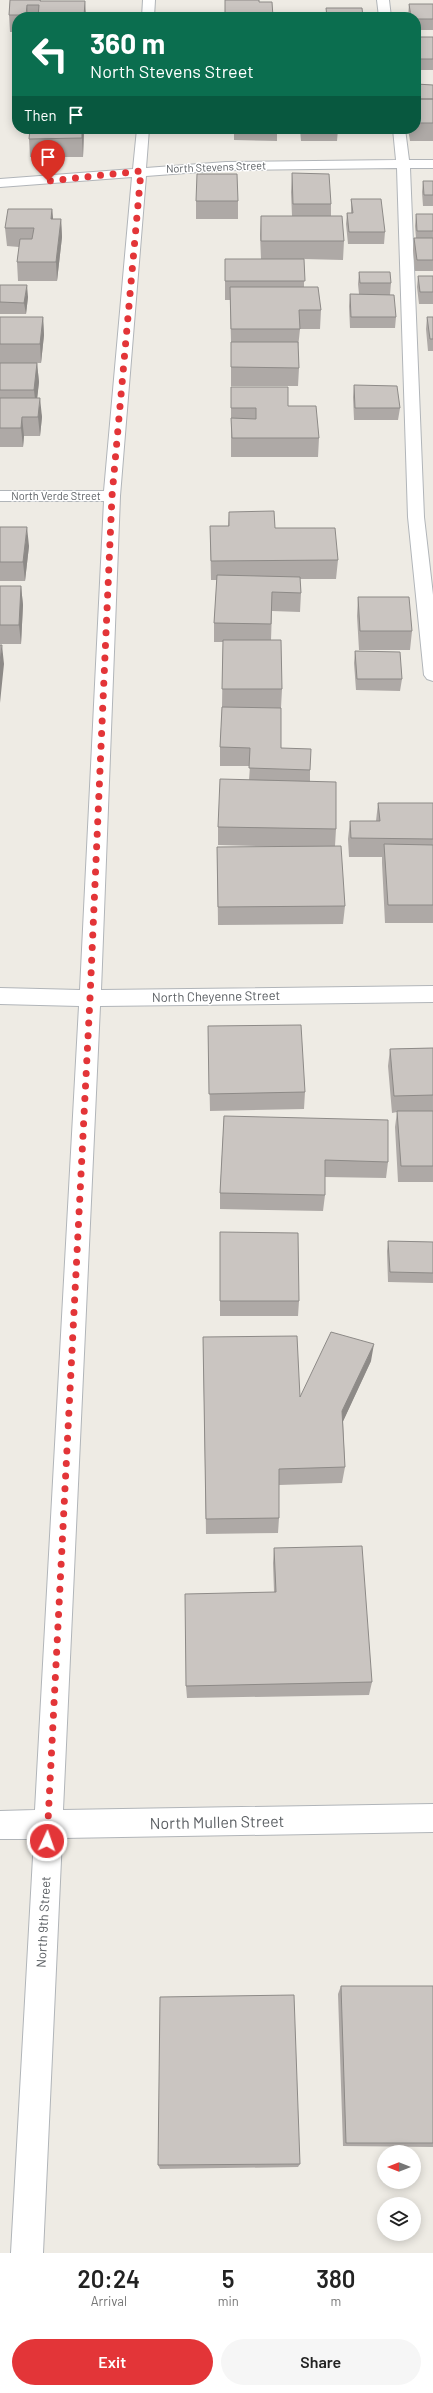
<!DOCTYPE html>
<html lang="en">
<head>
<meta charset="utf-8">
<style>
	:root { --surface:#fff; --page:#f6f6f6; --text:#222; --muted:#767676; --accent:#e33538 }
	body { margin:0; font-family:Barlow,sans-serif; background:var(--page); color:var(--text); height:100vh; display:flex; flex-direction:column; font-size:15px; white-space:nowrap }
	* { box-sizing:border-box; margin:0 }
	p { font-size:13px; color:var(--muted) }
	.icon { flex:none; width:22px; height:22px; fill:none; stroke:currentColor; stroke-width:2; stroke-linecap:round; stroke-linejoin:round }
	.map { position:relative; height:2253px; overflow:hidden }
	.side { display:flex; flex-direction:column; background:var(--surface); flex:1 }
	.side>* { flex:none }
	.banner { position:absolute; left:12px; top:12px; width:409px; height:122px; border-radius:16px; box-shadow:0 2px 10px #0003; background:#0b6e4f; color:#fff; overflow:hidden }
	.needle { width:26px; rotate:270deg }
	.buttons { position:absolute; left:377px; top:2145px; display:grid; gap:8px }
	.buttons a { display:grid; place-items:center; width:44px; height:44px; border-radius:50%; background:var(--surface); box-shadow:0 2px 10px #0003; font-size:20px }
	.pin { position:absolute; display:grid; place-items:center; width:34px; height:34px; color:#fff; margin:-41px -17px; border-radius:50% 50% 50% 0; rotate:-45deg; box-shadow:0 0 4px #0007 }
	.pin .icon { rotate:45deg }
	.me { position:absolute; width:44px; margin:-22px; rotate:3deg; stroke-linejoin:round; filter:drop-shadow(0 0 3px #0008) }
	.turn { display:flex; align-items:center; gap:14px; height:84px; padding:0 12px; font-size:18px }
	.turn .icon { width:52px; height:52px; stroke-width:2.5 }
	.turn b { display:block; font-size:28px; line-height:34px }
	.then { display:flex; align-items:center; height:38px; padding:0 12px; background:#0003; gap:8px; font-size:15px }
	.eta { display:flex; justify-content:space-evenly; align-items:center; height:68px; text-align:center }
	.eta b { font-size:24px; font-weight:600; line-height:28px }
	.primary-button { display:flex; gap:8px; margin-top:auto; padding:8px 12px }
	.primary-button a { flex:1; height:46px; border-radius:24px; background:var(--accent); color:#fff; font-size:16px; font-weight:600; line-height:46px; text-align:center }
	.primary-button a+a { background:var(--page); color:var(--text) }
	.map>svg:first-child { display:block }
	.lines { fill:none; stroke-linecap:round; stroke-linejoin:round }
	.minor-casing { stroke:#b1b5b9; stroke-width:2 }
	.minor { fill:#fff; fill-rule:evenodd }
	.wall { fill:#aea9a6 }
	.shaded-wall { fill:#8d8a87 }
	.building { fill:#cac5c1; stroke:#8d8a87 }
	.route { stroke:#e33538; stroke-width:7; stroke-dasharray:0 12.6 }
	.labels { text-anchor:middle; stroke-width:3; stroke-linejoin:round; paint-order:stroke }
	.far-street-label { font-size:11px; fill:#5c6064; stroke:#fff }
	.street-label { font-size:13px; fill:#5c6064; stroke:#fff }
	.near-street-label { font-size:16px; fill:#5c6064; stroke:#fff }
</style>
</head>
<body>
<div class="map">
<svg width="433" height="2253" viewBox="0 0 433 2253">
	<rect width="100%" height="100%" fill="#eeebe4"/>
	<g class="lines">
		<defs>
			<path id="minor" d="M143,0H155L154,17H142Z
				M377,0H389L391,17H379Z
				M137,129H149L146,168L226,162L396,160L393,129H405L409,160H433V168H410L424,517L433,595V681L427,679L424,675L408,517L397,168L226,170L146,176L120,496L101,990L433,986V1002L100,1006L63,1810L433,1804V1832L62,1838L43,2253H11L34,1839H0V1811L35,1810L79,1006L0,1004V988L80,990L104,501H0V491H104L132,177L0,187V179L133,169Z"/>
		</defs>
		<!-- minor casing -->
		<use href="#minor" class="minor-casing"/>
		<!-- minor -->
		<use href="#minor" class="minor"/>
	</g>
	<!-- wall -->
	<path class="wall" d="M10,0H41V1L86,17H17V32H10L9,15Z
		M225,0L259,2L273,17H225Z
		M409,4H433V30H416V17H408Z
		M17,33V86H16L14,68L16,56L15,46Z
		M416,37H433V70H416Z
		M416,84L433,85V141H410L408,129H416Z
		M84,129L83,157H30L29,139Z
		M234,129H277V141L234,140Z
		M300,129H338L337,141H301Z
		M292,173L331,204V216L344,241L343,260L304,259V287L321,310L320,329H300L298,348L299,368L298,386H231V342L230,300H225V259H261L260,235L261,216H292L291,192Z
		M423,181H433V206H423L422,192Z
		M351,199L385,232L384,244H348L346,224L347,213H351Z
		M196,201H238V219H196Z
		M52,209L53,219H61L62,237L57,281H18L17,262L19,247L7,246L5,228Z
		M416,214H433V271H415L413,250L414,238H416L415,226Z
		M359,272L391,283L390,295L396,317L395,328H350L349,306L350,294H359L358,284Z
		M418,276H433V304H419L417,287Z
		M0,285L28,297L26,314H0Z
		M0,317H43L44,335L41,363H37L39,382L37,398L42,417L40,436H24L23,447H0Z
		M427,317H433V351H428L426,329Z
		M354,385L400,408L398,420H354L353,397Z
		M231,387L288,406L319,438L318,457H231Z
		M229,512L275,528L338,560L336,579H300L301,593L300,612L272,611L271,640L282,689L281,708H280L281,748L310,770V781L336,829L335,846L345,906L343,924L218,925L217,847H299L218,845V827L249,780L250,766H220V747L222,707L223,642H214V623L217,580H211L210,526H228Z
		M0,527L29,546L25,581H0Z
		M0,586H21L23,605L21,644H0Z
		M358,597L412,631L410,650H359L357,616Z
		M355,651L402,679L400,691L356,690L354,663Z
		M378,803H433V923H385L382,863V857H349L348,839L350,821H376Z
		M208,1026L305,1092L304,1109L210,1111Z
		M433,1048V1182H398L395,1127L397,1112L392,1113L388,1066L390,1049Z
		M224,1116L388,1162L386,1178L325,1177V1195L323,1211L220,1209V1193Z
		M220,1232L299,1301L298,1316H220Z
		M388,1241L433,1242V1283L388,1282L387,1251Z
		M203,1337L300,1397L371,1361L343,1421L345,1467L342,1483L279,1485V1518L278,1533L206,1534Z
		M274,1548L372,1682L369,1695L187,1698L186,1686L274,1592L273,1563Z
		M341,1986H433V2147L343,2146L338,1994Z
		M300,2164L298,2167L160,2169L158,2165Z"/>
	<!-- shaded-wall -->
	<path class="shaded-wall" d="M85,1L86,17H84Z
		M27,5L28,17H26Z
		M82,129H84L83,157L82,138Z
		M52,209L54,228L51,219Z
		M61,219L62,237L57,281L56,262Z
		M27,285L28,297L26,314L24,303Z
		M43,317L44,335L41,363L40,344Z
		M37,363L39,382L36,409L34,390Z
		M40,398L42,417L40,436L38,417Z
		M22,417L24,436L23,447L21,428Z
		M27,527L29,546L25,581L23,562Z
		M21,586L23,605L21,644L19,625Z
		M2,645L4,664L0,703V662Z
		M374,1344L371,1361L340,1428L342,1411Z"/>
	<!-- building -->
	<path class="building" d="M10,0H40V1H85L84,17H38L39,5H27L26,15H9Z
		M225,0H259V2H272L273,17H235V15H225Z
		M409,4H433V19H416V17H411Z
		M326,8H362L363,17H327Z
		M17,33V46H15Z
		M416,37H433V59H416Z
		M16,51H17V68H14Z
		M416,84L433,85V99H416Z
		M416,99H433V123H416Z
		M30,129H82V138L29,139Z
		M301,129H338V130H301Z
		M292,173L329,174L331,204H293Z
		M197,174H237L238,201H196Z
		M423,181H433V195H424Z
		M351,199H381L385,232H349L347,213H353Z
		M8,209H52L51,219H61L56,262H17L20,239H32L34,228H5Z
		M416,214H433V231H417Z
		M261,216H342L344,241H261Z
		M414,238H433V260H417Z
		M225,259H304L305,281H225Z
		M359,272H390L391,283H360Z
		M418,276H433V292H420Z
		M0,285H27L24,303L0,302Z
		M230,287H318L321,310H299L300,329H231Z
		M350,294L394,295L396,317H351Z
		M0,317H43L40,344H0Z
		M427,317H433V339H430Z
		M231,342H298L299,368L231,367Z
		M0,363H37L34,390H0Z
		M354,385L397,386L400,408H355Z
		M231,387H288V406H316L319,438H232L231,418L256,419V408H231Z
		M0,398H40L38,417H22L21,428H0Z
		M274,511L275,528H335L338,560L211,561L210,526H229V512Z
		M0,527H27L23,562H0Z
		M217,575L300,577L301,593L272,592L271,624L214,623Z
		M0,586H21L19,625H0Z
		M358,597H409L412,631H360Z
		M223,640H281L282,689H222Z
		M0,645H2L0,662Z
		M355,651L400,652L402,679H357Z
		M222,707L281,708V748L311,749L310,770L249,768L250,748L220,747Z
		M220,779L336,782V829L218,827Z
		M378,803H433V839L351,838L350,821H380Z
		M384,844L433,845V905H388Z
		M341,846L345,906L218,907L217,847Z
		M301,1025L305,1092L209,1094L208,1026Z
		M433,1048V1095L394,1096L390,1049Z
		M397,1111H433V1166H401Z
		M224,1116L388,1120V1162L325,1160V1195L220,1193Z
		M220,1232L298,1233L299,1301H220Z
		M388,1241L433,1242V1273L390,1272Z
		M331,1332L374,1344L342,1411L345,1467L279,1469V1518L206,1519L203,1337L297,1336L300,1397Z
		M362,1546L372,1682L186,1686L185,1594L276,1592L274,1548Z
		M341,1986H433V2143H346Z
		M294,1995L300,2164L158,2165L160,1997Z"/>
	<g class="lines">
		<!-- route -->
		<path class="route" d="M47,1841L90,998L112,496L141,171L48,181"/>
	</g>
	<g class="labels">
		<!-- far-street labels -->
		<g class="far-street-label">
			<text transform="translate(216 167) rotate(-2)" y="4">North Stevens Street</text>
			<text x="56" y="500">North Verde Street</text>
		</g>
		<!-- street labels -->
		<g class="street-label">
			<text transform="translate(216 996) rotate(-1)" y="5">North Cheyenne Street</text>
			<text transform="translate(43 1922) rotate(-87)" y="5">North 9th Street</text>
		</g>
		<!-- near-street labels -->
		<g class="near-street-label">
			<text transform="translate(217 1822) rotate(-1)" y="6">North Mullen Street</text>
		</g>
	</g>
</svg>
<div class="buttons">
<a><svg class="needle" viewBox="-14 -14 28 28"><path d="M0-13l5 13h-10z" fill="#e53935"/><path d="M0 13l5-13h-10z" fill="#767676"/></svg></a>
<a><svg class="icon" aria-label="layers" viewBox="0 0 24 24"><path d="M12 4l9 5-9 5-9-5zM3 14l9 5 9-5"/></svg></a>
</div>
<div class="pin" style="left:48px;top:181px;background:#d93025"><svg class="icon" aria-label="arrive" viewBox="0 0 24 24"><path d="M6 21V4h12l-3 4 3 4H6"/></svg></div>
<svg class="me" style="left:47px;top:1841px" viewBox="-20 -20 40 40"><circle r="17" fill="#e33538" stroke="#fff" stroke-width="3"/><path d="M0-11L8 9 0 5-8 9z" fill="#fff"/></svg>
<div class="banner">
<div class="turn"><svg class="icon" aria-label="left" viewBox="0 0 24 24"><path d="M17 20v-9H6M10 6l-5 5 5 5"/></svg><div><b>360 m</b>North Stevens Street</div></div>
<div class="then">Then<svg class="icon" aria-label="arrive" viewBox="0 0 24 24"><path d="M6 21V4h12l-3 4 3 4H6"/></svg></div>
</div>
</div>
<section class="side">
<div class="eta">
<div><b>20:24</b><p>Arrival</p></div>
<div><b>5</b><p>min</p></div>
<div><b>380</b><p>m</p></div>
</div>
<div class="primary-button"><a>Exit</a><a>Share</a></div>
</section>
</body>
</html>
